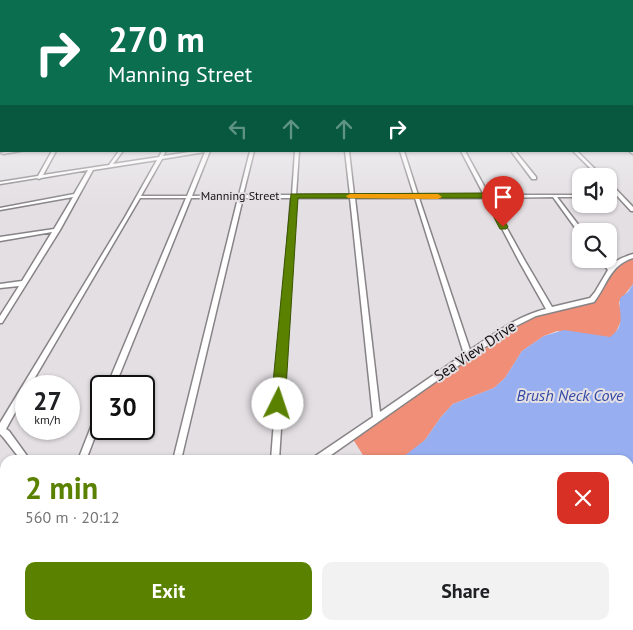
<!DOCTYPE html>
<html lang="en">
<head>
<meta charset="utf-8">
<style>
	:root { --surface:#fff; --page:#f2f2f2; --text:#202124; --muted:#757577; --accent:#5a8100 }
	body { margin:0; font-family:"PT Sans",sans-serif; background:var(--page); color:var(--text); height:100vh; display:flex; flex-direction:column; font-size:19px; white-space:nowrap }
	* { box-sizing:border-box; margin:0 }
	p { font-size:16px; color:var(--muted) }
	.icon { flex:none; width:28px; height:28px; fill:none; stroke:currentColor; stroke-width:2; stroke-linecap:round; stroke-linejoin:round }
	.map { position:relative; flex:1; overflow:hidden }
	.panel { position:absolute; left:0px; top:455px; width:634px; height:175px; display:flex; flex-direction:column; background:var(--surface); border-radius:15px 15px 0 0; box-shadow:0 1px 4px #0004 }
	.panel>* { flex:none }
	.banner { position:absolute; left:0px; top:0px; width:634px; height:152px; box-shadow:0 1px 4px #0004; background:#0b6e4f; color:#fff; overflow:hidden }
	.tools { position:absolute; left:572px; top:168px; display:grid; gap:10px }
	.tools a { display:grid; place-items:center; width:45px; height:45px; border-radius:10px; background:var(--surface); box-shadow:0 1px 4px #0004; font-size:25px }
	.speed { position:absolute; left:15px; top:375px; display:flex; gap:10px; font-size:25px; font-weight:700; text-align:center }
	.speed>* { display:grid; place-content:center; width:65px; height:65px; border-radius:50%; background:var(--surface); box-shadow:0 1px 4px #0004; line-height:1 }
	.speed small { font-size:12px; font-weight:400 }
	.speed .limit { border:2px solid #111; border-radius:8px; background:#fff; color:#111 }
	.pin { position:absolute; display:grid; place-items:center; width:42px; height:42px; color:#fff; margin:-51px -21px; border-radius:50% 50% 50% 0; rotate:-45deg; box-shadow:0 0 5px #0007 }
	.pin .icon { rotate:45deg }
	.me { position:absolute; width:55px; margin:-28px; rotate:4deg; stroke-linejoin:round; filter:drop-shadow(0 0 4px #0008) }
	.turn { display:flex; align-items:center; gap:18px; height:105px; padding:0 25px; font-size:22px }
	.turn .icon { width:65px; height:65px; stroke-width:2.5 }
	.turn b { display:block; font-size:35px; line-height:42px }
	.lanes { display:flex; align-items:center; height:48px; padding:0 25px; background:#0003; justify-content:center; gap:25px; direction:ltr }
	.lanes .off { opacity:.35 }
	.round { display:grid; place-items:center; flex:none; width:52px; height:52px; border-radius:10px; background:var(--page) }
	.headline { display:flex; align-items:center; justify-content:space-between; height:85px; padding:0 25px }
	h1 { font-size:30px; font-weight:800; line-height:38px; color:var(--accent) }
	.action { display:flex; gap:10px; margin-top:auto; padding:10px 25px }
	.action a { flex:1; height:58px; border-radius:10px; background:var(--accent); color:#fff; font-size:20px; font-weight:800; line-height:58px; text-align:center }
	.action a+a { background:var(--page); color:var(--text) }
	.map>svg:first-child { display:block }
	.forest { fill:#f08e77 }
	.water { fill:#97aff1 }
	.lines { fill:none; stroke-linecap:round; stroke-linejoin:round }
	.minor-casing { stroke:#878386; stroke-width:3 }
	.minor { fill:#fff; fill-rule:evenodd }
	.route { fill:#5a8100; stroke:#3a5400 }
	.slow { fill:#f59e0b }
	.labels { text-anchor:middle; stroke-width:4; stroke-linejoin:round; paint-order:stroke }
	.far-street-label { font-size:12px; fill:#121112; stroke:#e3dfe3 }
	.street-label { font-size:15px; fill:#121112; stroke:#e3dfe3 }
	.water-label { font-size:16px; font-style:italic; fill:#3249a7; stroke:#e3dfe3 }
</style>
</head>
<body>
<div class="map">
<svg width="633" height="630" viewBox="0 0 633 630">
	<rect width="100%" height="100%" fill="#e3dfe3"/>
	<!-- forest -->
	<path class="forest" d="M633,256V284L619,302L622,319L615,334L610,338L557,331L544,336L522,351L505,378L494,388L453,404L441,417L425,440L412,451L399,460H366L351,436L528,315L592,299L610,269Z"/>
	<!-- water -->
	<path class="water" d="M633,284V630H0V536L5,540V625H629V460H399L425,440L441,417L453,404L494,388L505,378L522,351L544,336L564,330L610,337C627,325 618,314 620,298L628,292Z"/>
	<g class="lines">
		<defs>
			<path id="minor" d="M632,150L633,151V154L629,151H632Z
				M8,151H21L3,154L1,153Z
				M52,151H56L43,175L109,165L119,151H123L113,164L159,157L162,151H166L163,156L196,151H210L192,196L239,195L250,151H254L243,195H292L295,151H299L296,195H350L345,151H349L354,195H414L400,151H404L418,195H484L461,151H465L489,195H581V197H557L583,231H581V234L579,233L553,197L490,198L525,261L552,307L590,298L595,292L608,270L599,259H605L611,266C617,259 624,257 633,254V258C609,266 608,284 594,302L536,316L512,328L324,460H313L314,457L373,417L350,198H296L279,460H271L291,198H243L181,460H173L238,198H191L115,386H107L186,198H140L30,386H26V393L6,429L9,431L30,460H21L3,437L0,434V423L125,217L157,160L93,170L60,230L2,323H0V316L19,286L0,288V284L22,281L52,232L0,241V237L54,229L73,197L0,210V208L74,194L88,170L41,178L39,179L37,178L0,184V182L38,176ZM205,152L187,196H141L162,159ZM355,198H415L464,354L380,412ZM419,198H486L519,261L546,309C517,316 494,334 470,350Z
				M511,151H515L536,177V179H532Z
				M573,151H577L602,176H598Z
				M609,184H611L633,207V211H631L609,187Z
				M101,408V421L86,460H78L98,409Z"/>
		</defs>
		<!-- minor casing -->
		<use href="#minor" class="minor-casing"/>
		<!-- minor -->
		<use href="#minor" class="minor"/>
	</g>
	<!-- sky -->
	<linearGradient id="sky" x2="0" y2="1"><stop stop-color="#87b2ec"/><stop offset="0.57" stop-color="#f2f1f2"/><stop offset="1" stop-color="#f2f1f2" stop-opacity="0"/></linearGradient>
	<rect width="633" height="206" fill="url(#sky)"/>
	<!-- route -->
	<path class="route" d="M486,193L491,196L508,227L506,229H500L484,198H298L285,404L283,408L278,410L273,408L271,404L291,194Z"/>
	<!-- slow -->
	<path class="slow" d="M350,194H438L442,197L438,199L348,198L346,196Z"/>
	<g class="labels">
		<!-- far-street labels -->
		<g class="far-street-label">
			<text x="240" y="200">Manning Street</text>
		</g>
		<!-- street labels -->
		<g class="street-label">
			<text transform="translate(475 351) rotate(-34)" y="5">Sea View Drive</text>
		</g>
		<!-- water labels -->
		<g class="water-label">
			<text x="570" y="401">Brush Neck Cove</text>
		</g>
	</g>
</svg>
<div class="tools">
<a><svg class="icon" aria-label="sound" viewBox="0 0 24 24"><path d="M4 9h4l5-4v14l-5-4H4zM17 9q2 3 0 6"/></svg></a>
<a><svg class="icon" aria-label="search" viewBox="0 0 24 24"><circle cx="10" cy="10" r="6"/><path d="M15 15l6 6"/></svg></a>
</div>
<div class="speed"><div>27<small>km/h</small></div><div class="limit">30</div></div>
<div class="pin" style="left:503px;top:227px;background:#d93025"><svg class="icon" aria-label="arrive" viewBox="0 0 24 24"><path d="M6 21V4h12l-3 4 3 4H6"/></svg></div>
<svg class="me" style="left:278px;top:404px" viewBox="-20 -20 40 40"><circle r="19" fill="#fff"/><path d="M0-13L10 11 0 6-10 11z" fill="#5a8100"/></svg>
<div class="banner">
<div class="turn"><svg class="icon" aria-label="right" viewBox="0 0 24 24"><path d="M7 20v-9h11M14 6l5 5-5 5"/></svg><div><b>270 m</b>Manning Street</div></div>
<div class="lanes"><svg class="icon off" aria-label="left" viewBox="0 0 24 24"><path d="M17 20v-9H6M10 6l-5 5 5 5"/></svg><svg class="icon off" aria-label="ahead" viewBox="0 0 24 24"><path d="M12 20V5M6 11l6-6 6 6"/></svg><svg class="icon off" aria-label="ahead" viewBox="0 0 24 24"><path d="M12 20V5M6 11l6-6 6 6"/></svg><svg class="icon" aria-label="right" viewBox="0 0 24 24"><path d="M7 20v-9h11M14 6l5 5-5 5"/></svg></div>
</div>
<section class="panel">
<div class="headline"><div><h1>2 min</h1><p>560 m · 20:12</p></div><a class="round" style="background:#d93025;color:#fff"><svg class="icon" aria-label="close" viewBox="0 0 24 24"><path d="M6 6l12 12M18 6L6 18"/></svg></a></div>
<div class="action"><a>Exit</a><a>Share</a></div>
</section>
</div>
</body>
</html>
